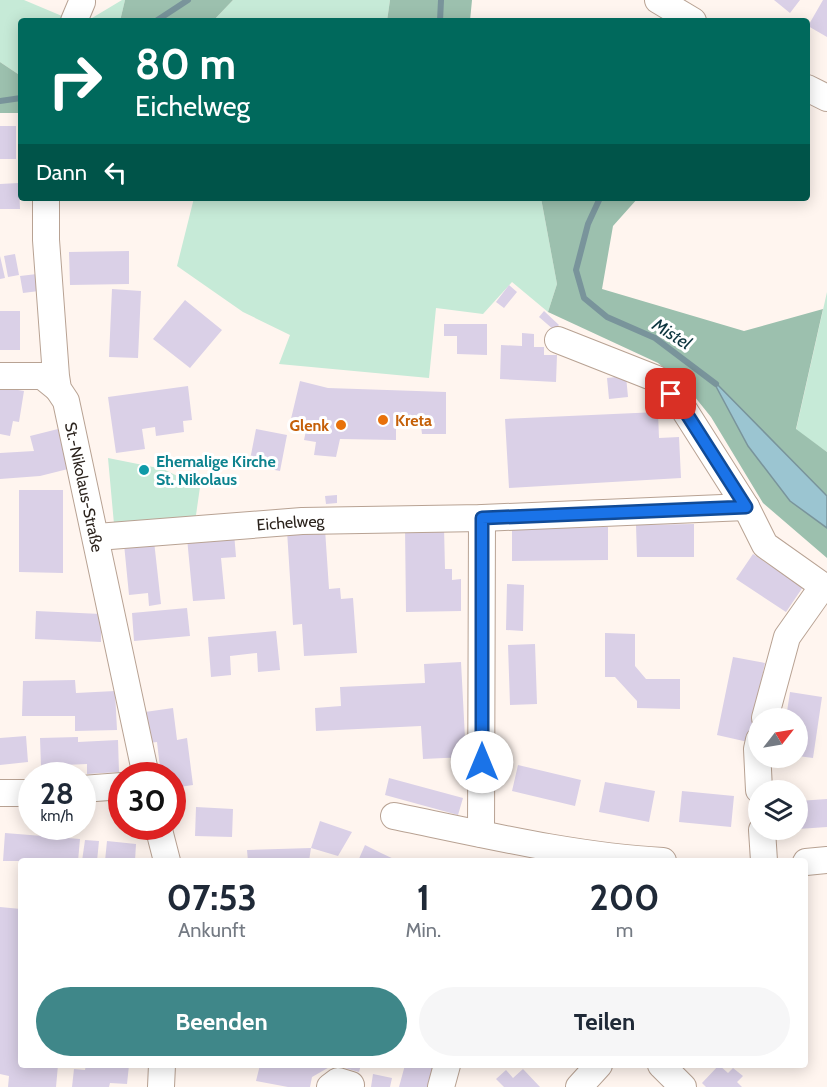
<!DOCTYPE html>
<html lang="de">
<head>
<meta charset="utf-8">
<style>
	:root { --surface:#fff; --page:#f6f6f7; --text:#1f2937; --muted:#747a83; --accent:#3f8789 }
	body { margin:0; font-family:Cabin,sans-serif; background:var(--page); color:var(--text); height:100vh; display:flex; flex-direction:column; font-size:22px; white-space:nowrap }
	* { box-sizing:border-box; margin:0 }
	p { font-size:20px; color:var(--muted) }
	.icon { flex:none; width:33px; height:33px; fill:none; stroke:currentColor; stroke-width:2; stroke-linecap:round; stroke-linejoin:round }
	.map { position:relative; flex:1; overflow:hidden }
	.sheet { position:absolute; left:18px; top:858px; width:790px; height:210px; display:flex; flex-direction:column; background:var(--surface); border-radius:6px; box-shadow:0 3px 15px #0003 }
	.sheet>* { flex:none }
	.guide { position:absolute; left:18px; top:18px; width:792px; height:183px; border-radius:6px; box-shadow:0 3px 15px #0003; background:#00695c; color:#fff; overflow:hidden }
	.needle { width:39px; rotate:59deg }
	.controls { position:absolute; left:748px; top:708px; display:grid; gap:12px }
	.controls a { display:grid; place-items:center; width:60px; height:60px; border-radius:50%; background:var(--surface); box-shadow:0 3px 15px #0003; font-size:30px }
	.speed { position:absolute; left:18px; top:762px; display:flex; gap:12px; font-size:30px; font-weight:700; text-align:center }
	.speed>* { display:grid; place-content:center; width:78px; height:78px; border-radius:50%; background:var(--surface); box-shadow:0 3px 15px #0003; line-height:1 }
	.speed small { font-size:15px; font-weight:400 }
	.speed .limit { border:9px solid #d22; background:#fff; color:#111 }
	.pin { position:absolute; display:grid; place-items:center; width:51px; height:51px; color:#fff; margin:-26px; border-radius:12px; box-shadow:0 3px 9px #0006 }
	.me { position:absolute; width:66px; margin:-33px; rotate:0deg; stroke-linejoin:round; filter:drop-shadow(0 0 4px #0008) }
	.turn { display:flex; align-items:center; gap:21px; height:126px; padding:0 18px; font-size:27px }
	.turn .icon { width:78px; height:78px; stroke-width:2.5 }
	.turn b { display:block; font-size:42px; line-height:51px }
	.then { display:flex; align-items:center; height:57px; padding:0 18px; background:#0003; gap:12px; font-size:22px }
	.eta { display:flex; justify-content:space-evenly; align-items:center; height:102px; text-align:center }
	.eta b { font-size:36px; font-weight:700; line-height:42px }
	.action { display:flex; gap:12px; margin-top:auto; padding:12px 18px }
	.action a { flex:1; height:69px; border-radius:36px; background:var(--accent); color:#fff; font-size:24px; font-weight:700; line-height:69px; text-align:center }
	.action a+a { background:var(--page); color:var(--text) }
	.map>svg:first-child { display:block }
	.green { fill:#c6ead7 }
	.forest { fill:#9cc0ae }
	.water { fill:#9bc5d1; stroke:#79949b; stroke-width:1.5 }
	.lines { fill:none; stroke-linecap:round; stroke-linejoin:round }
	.stream { stroke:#79949b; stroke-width:6 }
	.building { fill:#dad0e7 }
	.minor-casing { stroke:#b8a293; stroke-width:28 }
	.minor { stroke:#fff; stroke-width:26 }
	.route-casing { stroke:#114b97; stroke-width:15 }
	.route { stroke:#1a73e8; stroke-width:10 }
	.food-dot { fill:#e8710a; stroke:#fff; stroke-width:2 }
	.culture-dot { fill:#0f9aa8; stroke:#fff; stroke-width:2 }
	.labels { text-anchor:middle; stroke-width:6; stroke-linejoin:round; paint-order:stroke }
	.food-label { font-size:16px; font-weight:bold; fill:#c56008; stroke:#fff; text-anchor:start }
	.culture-label { font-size:16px; font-weight:bold; fill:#0d838f; stroke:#fff; text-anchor:start }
	.street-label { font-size:16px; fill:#2b231d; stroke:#fff }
	.water-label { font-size:18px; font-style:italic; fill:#0d353f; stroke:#fff }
</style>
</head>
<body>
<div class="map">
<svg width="827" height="1087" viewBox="0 0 827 1087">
	<rect width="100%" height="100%" fill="#fff5ef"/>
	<!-- green -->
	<path class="green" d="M0,0H24L62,16L61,21H21V76L0,62Z
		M122,0H125L120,21H87Z
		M233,0H390L387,21H213Z
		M194,198H541L557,284L548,312L512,282L483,314L436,308L429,378L279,364L290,335L243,312L177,266Z
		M827,292V452L796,430Z
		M108,458L163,469L200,487L194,529L115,535Z"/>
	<!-- forest -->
	<path class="forest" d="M125,0H233L213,21H120Z
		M390,0H472L470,21H387Z
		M0,62L21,76V113H0Z
		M541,198H638L613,226L602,289L744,331L823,309L796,429L827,452V496L714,382L748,446L790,501L827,528V558L763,503L711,417L686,386L658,363L548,312L557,284Z"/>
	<!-- water -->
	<path class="water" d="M712,379L827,496V528L790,501L748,446Z"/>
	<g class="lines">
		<!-- stream -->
		<path class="stream" d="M156,21L188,0
			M440,21L441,0
			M0,101L21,98
			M600,198L588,224L576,270L584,298L607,317L655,338L716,384"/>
	</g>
	<!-- building -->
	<path class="building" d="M774,0H800L790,13Z
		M823,0H827V37L808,26Z
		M0,126H16V159H0Z
		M19,183L20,209H0V184Z
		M129,251V284L70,285L69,252Z
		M15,254L19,275L8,277L4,256Z
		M0,256L5,278L0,279Z
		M37,274L39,291L23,293L20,276Z
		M509,285L517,292L504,308L496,302Z
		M112,289L141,291L138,358L109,357Z
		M185,300L222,330L190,368L153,339Z
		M0,311H20V350H0Z
		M544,311L559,325L554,330L539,317Z
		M444,324H487V355L457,354V336H444Z
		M522,333L534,334V347H544V355H557L556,382L500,379L501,345L522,346Z
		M626,376L628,397L609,399L607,378Z
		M300,381L328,388L446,392V434H422L421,426L396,424V440L340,439L336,457L314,455L316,442L304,440L307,426L290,423Z
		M188,386L192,420L183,421L184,432L156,436L155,427L142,429L145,449L116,453L108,397Z
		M0,387L24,391L19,422L13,421L10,436L0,434Z
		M658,412L659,438L679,437L681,478L509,488L505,419Z
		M58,429L68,469L40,476L0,479V453L34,451L30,436Z
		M256,429L287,435L280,471L249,465Z
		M19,490H63V573L19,572Z
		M337,495V503L326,504L325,496Z
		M694,524V557H637L636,525Z
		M405,527H444L445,569H452V580L461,579V611L406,612Z
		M608,527V560L512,561V528Z
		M325,529L329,589L340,588L341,599L353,598L357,653L304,656L302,624L293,625L287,531Z
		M234,533L236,557L221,558L225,599L193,601L187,538Z
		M154,541L161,604L149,606L148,593L129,595L124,544Z
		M753,554L803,587L786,612L736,579Z
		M507,584L524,585L523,631L506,630Z
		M187,608L190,636L134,641L132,613Z
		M36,611L101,614V642L35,639Z
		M276,631L280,670L258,672L257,653L230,656L231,675L211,677L208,637Z
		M605,633L635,634V666L646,679H680V709L637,708V701L615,677H605Z
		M535,644L537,704L510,705L508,645Z
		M733,657L765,663L748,742L717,735Z
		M461,662L466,757L423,759L421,726L316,731L315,708L341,706L340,687L425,683L424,664Z
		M75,680L76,693L115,691L117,730L75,731V716H22L23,681Z
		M790,692L822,697L813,758L798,756V718H786Z
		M173,708L177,740L187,738L193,785L172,788V776H161L157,742L149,743L145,712Z
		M26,736L28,762L0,765V738Z
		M78,737V742L118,740L119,772L87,774V764L41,766L40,738Z
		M518,765L581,780L575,806L512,791Z
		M389,778L463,798L458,815L385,795Z
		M605,782L655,791L649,822L599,812Z
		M682,791L734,796L731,827L679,822Z
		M827,799V827L798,829V801Z
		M196,807L233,809L232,837L195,836Z
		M320,821L352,832L338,856L311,848Z
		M5,833L80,839L78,861H3Z
		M85,840L99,841L97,861H82Z
		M107,841L136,844L135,861H105Z
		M365,845L381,853L398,861H358Z
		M311,848L309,861H248L247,850Z
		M0,907L21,909V1065H58L56,1087H8L9,1076L0,1074Z
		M86,1065H129L127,1084L110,1083L109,1087H72L74,1069L85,1070Z
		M260,1065H333L312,1077L310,1087H288L256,1081Z
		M334,1065H361L359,1072Z
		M405,1065H436L430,1087H399Z
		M719,1065L728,1073L733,1068L743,1076L737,1082L742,1087H706L702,1083Z
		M523,1069L540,1087H504L496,1079L506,1070L513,1078Z
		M373,1074L392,1078L390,1087H371Z"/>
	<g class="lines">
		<defs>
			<g id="minor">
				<path d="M658,0L693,21"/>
				<path d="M74,21L82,2"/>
				<path d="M807,88L827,98"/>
				<path id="s1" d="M46,198V240L56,376L58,389L66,401L146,776"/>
				<path d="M558,340L657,379L683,408L746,507L765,545L827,589"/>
				<path d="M0,376H42L58,389"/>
				<path id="s2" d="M97,537L302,521L482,518L746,507"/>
				<path d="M765,718L787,637L823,586"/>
				<path d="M759,740L757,749L759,790"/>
				<path d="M82,789L122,786"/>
				<path d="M0,793H32"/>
				<path d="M394,816C482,834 573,856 663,861"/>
				<path d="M158,826L167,861"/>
				<path d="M762,830L764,861"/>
				<path d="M481,834L482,518"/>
				<path d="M806,862L827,860"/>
				<path d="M661,1065L683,1087"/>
				<path d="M161,1087L162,1065"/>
				<path d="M330,1087L338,1081L351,1085"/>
				<path d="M441,1087L447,1065"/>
				<path d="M579,1087L599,1065"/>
			</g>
		</defs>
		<!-- minor casing -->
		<use href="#minor" class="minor-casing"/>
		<!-- minor -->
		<use href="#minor" class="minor"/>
	</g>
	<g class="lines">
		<defs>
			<path id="route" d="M482,762V518L746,507L683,408L671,394"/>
		</defs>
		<!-- route casing -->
		<use href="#route" class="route-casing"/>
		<!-- route -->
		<use href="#route" class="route"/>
	</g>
	<!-- markers -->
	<g class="food-dot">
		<circle cx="383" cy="420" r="6"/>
		<circle cx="341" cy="425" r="6"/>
	</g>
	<circle class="culture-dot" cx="144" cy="470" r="6"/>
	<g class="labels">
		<!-- food labels -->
		<g class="food-label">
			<text x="395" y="426">Kreta</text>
			<text x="329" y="431" text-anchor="end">Glenk</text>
		</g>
		<!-- culture labels -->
		<g class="culture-label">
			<text x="156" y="467">Ehemalige Kirche<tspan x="156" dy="18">St. Nikolaus</tspan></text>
		</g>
		<!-- street labels -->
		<g class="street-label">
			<text dy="6" stroke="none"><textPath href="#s1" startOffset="294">St.-Nikolaus-Straße</textPath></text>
			<text dy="6" stroke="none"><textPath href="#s2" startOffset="194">Eichelweg</textPath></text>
		</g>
		<!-- water labels -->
		<g class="water-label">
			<text transform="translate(672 334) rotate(32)" y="6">Mistel</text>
		</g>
	</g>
</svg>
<div class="controls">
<a><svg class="needle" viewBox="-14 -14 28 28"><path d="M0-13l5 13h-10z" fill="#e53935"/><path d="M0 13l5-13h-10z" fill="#747a83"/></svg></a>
<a><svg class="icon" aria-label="layers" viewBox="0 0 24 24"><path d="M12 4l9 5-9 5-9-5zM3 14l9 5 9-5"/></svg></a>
</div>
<div class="speed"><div>28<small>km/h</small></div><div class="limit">30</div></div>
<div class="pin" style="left:671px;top:394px;background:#d93025"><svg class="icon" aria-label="arrive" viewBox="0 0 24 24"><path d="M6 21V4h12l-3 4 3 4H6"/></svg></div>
<svg class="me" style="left:482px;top:762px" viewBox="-20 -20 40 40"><circle r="19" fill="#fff"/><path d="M0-13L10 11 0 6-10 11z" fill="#1a73e8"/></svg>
<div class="guide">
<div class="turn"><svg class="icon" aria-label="right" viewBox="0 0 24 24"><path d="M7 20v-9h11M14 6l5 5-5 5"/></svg><div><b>80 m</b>Eichelweg</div></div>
<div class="then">Dann<svg class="icon" aria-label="left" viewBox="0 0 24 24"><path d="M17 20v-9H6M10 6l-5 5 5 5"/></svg></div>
</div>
<section class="sheet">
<div class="eta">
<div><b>07:53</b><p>Ankunft</p></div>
<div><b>1</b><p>Min.</p></div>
<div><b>200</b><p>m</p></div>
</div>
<div class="action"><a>Beenden</a><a>Teilen</a></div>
</section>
</div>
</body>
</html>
